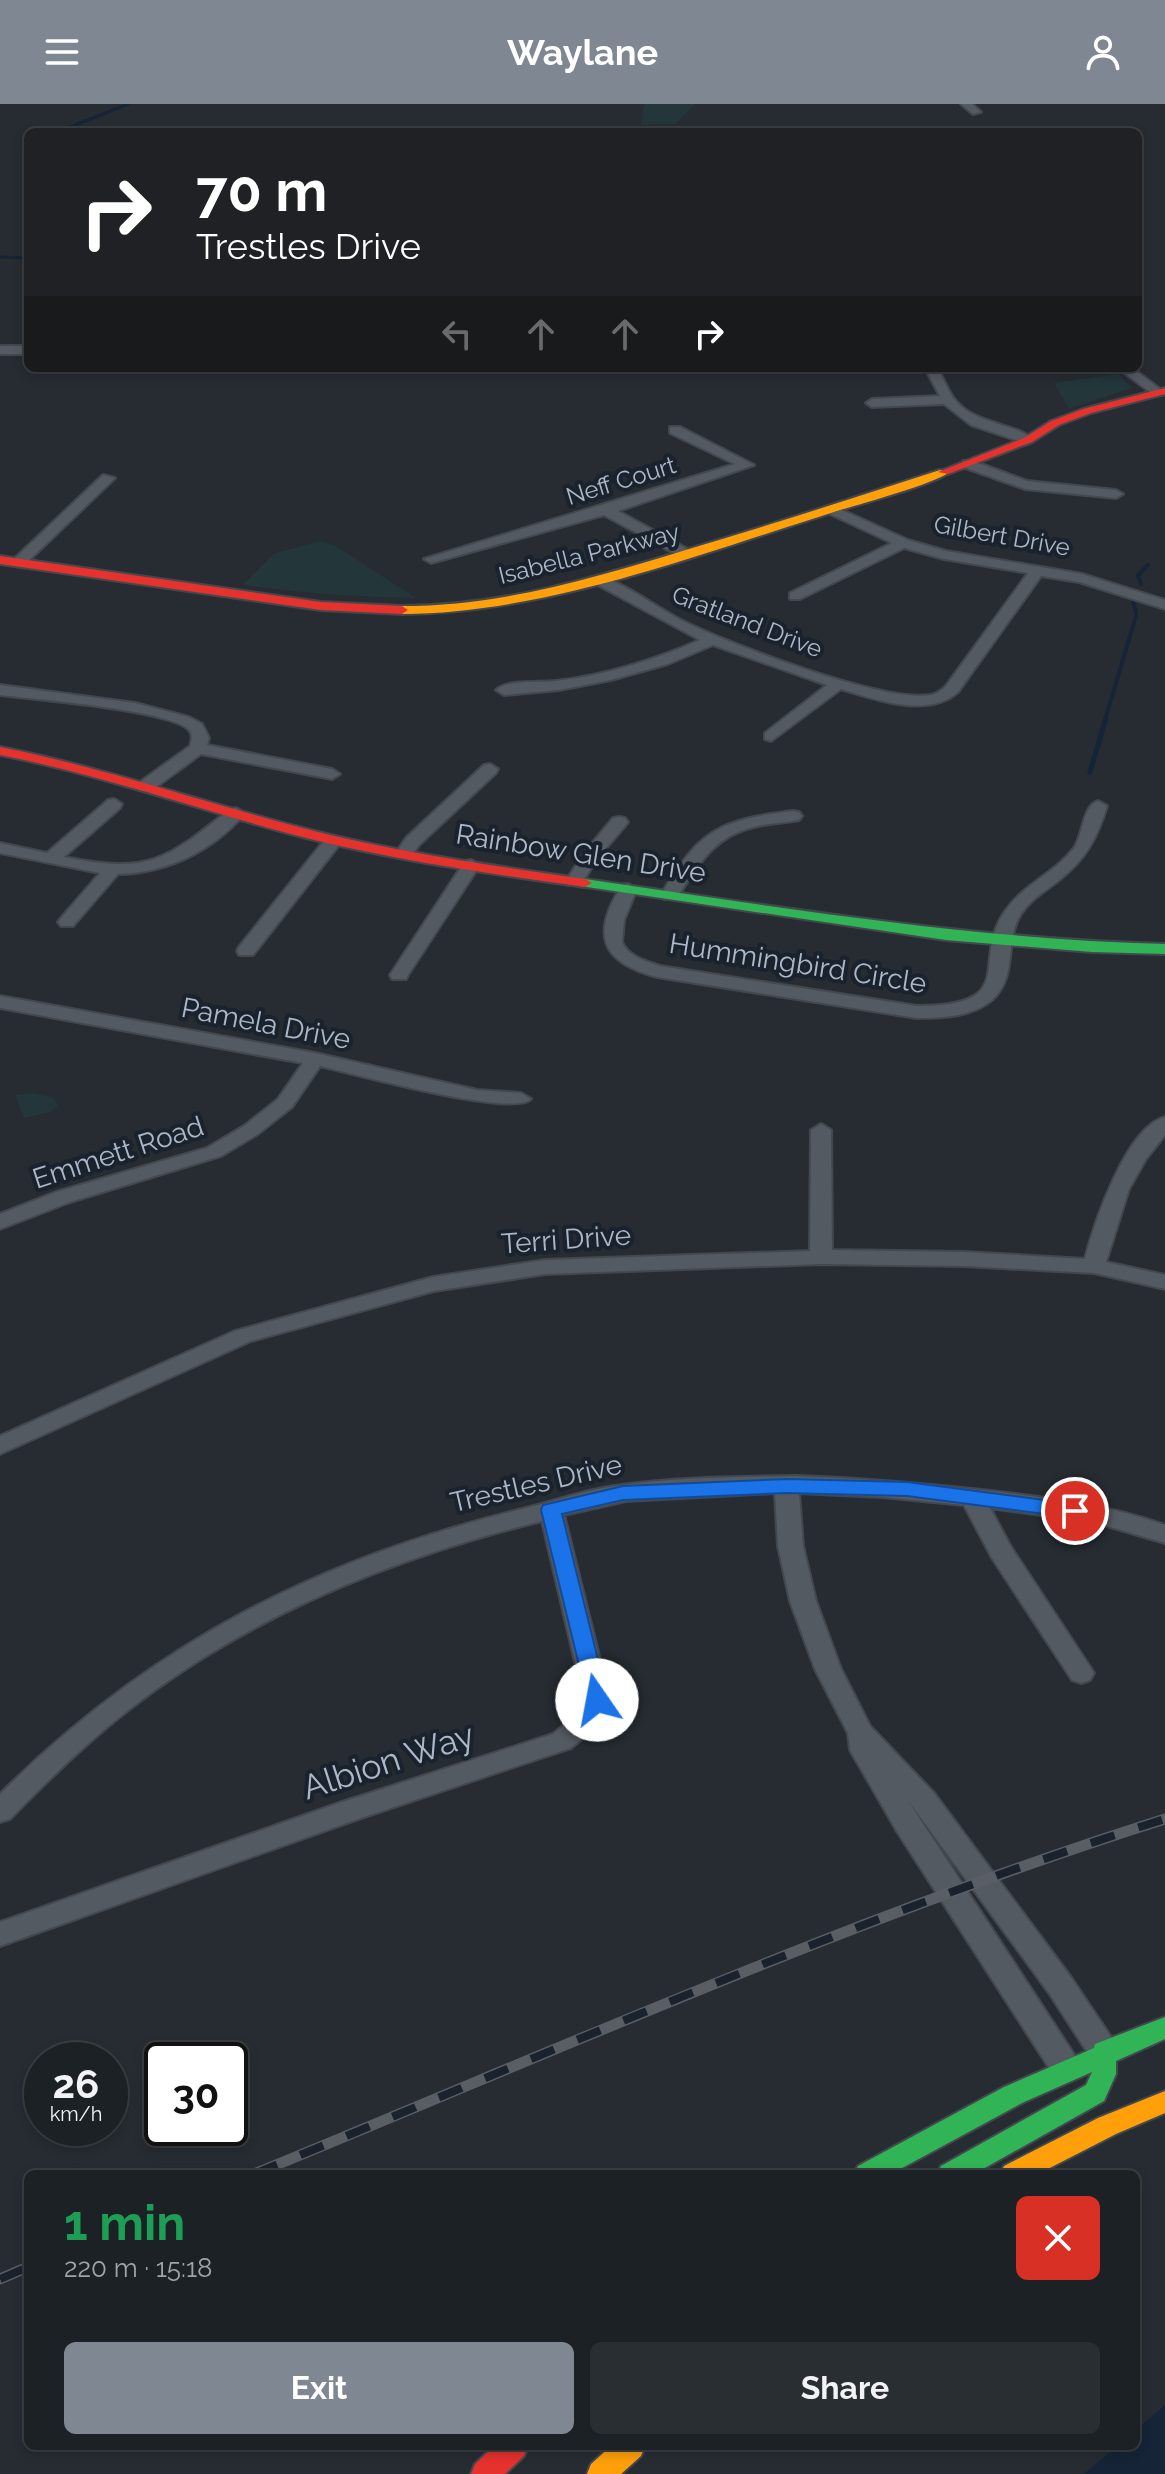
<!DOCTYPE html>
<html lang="en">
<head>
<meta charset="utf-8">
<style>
	:root { --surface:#1c2126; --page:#292e32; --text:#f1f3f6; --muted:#a0a3a7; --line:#3a3e43; --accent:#7e8792 }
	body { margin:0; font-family:Raleway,sans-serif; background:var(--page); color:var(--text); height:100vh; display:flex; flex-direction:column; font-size:30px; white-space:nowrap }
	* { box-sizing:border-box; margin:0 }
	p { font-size:26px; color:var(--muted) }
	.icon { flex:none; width:44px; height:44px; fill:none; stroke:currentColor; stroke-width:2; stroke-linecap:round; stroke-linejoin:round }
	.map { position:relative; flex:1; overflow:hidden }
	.side { position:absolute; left:24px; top:2066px; width:1116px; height:280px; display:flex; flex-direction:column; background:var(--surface); border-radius:12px; box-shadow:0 4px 12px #0003,0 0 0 2px var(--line) }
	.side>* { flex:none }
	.banner { position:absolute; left:24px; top:24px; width:1118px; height:244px; border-radius:12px; box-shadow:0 4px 12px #0003,0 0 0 2px var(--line); background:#202124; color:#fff; overflow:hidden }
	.speed { position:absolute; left:24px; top:1938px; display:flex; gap:16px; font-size:40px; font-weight:700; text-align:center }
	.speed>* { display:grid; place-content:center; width:104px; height:104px; border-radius:50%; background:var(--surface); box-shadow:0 4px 12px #0003,0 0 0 2px var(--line); line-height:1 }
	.speed small { font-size:20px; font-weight:400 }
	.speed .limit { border:4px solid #111; border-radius:12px; background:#fff; color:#111 }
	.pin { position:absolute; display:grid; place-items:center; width:68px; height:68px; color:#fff; margin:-34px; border:4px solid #fff; border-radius:50%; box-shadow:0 2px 8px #0007 }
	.me { position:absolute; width:88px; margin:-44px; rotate:348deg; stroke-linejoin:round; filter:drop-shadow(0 0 6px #0008) }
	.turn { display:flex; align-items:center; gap:28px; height:168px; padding:0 40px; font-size:36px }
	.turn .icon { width:104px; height:104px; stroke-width:2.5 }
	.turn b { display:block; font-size:56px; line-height:68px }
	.lanes { display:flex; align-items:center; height:76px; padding:0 40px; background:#0003; justify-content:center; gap:40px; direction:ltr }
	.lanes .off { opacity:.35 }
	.round { display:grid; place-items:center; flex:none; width:84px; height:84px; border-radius:12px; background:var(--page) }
	.headline { display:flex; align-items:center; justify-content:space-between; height:136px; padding:0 40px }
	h1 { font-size:48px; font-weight:700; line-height:60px; color:#1e9e55 }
	.primary-button { display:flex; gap:16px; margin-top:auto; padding:16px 40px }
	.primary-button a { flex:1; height:92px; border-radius:12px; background:var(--accent); color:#fff; font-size:32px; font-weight:700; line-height:92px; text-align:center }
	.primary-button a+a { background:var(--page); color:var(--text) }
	header { display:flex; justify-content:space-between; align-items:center; height:104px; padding:0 40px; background:var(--accent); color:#fff; font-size:36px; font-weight:700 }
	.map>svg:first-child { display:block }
	.green { fill:#233639 }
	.water { fill:#152436 }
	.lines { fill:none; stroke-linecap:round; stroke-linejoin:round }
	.stream-far2 { stroke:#152436; stroke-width:3 }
	.stream-far1 { stroke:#152436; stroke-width:4 }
	.stream { stroke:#152436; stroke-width:5 }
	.street-casing { stroke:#43484f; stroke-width:4 }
	.fast-casing { stroke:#43484f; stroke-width:4 }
	.slow-casing { stroke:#43484f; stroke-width:4 }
	.jam-casing { stroke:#43484f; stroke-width:4 }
	.street { fill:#545a62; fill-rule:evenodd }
	.fast { fill:#30b455; fill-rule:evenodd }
	.slow { fill:#ff9f0a; fill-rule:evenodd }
	.jam { fill:#e5322d; fill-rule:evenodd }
	.rail-casing { stroke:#595e64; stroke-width:11 }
	.rail { stroke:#19222d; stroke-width:8; stroke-dasharray:25; stroke-linecap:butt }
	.route { fill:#1a73e8; stroke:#114b97; stroke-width:2 }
	.labels { text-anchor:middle; stroke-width:8; stroke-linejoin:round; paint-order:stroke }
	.far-street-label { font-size:24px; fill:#adb8c6; stroke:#19222d }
	.street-label { font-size:28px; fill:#adb8c6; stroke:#19222d }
	.near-street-label { font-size:34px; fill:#adb8c6; stroke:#19222d }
</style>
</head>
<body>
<header><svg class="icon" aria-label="menu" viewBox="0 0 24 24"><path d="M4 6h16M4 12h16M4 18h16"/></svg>Waylane<svg class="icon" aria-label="person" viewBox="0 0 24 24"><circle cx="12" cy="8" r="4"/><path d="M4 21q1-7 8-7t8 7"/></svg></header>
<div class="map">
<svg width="1165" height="2370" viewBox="0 0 1165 2370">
	<rect width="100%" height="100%" fill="#262c32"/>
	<!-- green -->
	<path class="green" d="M644,0H695L676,20L641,21Z
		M1118,270L1132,284L1069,305L1054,279Z
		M321,437L334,441L416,494C357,493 301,489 243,481L275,449Z
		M32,989L52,993L58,1001L50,1008L24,1014L15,991Z"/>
	<!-- water -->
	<path class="water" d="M1165,2301V2370H1084L1117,2342H1136V2326Z"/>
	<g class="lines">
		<!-- stream-far2 -->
		<path class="stream-far2" d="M58,28L128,0
			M0,153L28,154"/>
		<!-- stream-far1 -->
		<path class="stream-far1" d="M1141,480L1138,471L1148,461
			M1133,498L1136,508
			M1105,616L1136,512"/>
		<!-- stream -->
		<path class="stream" d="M1090,668L1106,614"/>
		<defs>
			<path id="street" d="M961,0H972L981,8L973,10Z
				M0,242H28V250H0Z
				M925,264H937C944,274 948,289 956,297C977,321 1012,318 1035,336L1028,340L971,321L944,300L872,303L866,299L872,295L940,292Z
				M1118,264H1132L1164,288L1154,291Z
				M670,323H680L754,361L618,407L691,447V453H681L604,411L431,459L424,455L735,360L670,329Z
				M963,357H973L1027,377L1116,386L1123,390L1116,394L1025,385L963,363Z
				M103,371L115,374L23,462H13V456Z
				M833,402L908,436L946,447L1082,470L1165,496V505L1079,478L1041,472L958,588C928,615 874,595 841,585L771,637L765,635V629L827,581L713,541L668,560L611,576L559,586L504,591L496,586C508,575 540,579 556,577C606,571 654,556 700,536L594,479V473L599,472C627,480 658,505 685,518C732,541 884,599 931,591C937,590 942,586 946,582L1028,469L944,455L904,444L800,495H790V489L892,439L828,409V403Z
				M0,581L135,599L189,613L202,620L209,634L207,641L332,665L340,670L332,675L201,650L152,686H140L138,682L140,678L190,642C192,635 193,630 188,625C168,606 34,595 0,591Z
				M490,660L498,665L496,669L419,741L410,754H398L395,750L407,733L484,661Z
				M114,695L122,700L120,704L64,753C149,770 165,757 230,705L236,704L245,709C213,747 167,769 118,770L73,822H61L58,818L61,814L100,769L0,749V739L47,749L108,696Z
				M1098,697L1107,702C1097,735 1085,756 1058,777C1045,787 1030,796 1021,810C1004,836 1018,872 993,895C973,913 942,914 917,914L657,873C600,858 591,830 622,781L628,780L637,785L624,816L622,838C629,853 646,857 660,862L917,902C1023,902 969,856 1006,806C1024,780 1055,769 1074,744C1083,731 1083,701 1098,697Z
				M793,707L799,708L802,712L799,716C784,719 769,719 754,723C713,732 698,762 676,795H664L661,791C699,726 719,716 793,707Z
				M619,713L625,714L628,718L625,722L596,756L581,781H569L566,777L583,750L613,714Z
				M333,732L342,737L339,741L253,851H239L237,847L239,843L327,733Z
				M471,756L480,761L408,871L406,875H392L390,871L465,757Z
				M0,892L315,949L477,986L521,989L531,995C514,1014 351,969 320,962L292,1003L258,1030L221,1052L70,1098L0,1125V1110L56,1088L207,1044L244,1022L278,995L303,959L0,904Z
				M1165,1013V1031L1146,1055L1129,1085L1106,1158L1165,1171V1185L1094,1169L964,1162L821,1160L545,1170L434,1187L251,1237L0,1350V1332L235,1227L433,1173L545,1156L810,1147L811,1026L821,1020L831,1026L832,1146L964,1148L1085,1155C1094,1120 1126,1023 1165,1013Z
				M796,1372C862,1374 926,1380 991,1387C1050,1394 1109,1401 1165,1421V1439L1093,1418L990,1404L1011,1443L1094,1569L1090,1576L1081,1579L1072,1576L992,1454L964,1401L882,1393L799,1389L803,1442L816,1497L841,1565L870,1622L934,1689L1070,1872L1115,1939L1119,1948L1115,1957L1104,1961L1093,1957L1049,1889L907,1695L1077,1955L1081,1964L1077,1973L1066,1977L1055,1973L898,1729L850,1646L848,1629L815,1565L790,1497L778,1442L775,1389L626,1397L564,1411L610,1596L594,1625L571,1644L361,1714L0,1842V1818L342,1698L553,1630L576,1611L584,1596L542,1417C393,1454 247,1512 126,1608C84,1641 47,1677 10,1715L0,1718V1690C152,1539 319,1454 526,1404C555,1397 585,1386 615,1382C674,1373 736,1373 796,1372Z"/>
			<path id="fast" d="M585,775C778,803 970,835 1165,840V850L1092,848L946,836L580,782V776Z
				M1165,1913V1935L1116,1957V1970L1104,1997L974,2070H937L941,2062L1086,1981L1092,1968L1022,1999L891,2070H854L858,2062L1004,1983L1094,1944L1095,1940Z"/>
			<path id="slow" d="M940,366L950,368C929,382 862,399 834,408C697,451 547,509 402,510L396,506L402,502C502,502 594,474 689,445C773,420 857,393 940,366Z
				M1165,1987V2009L1116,2030L1038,2070H1000L1004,2062L1098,2014Z
				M611,2342H645L641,2352L621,2370H587L591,2360Z"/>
			<path id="jam" d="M1165,284V290L1091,309L1059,321L1032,338L948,370L938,368L1024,334L1051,317L1083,305Z
				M0,452L321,498L402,502L408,506L402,510L321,506L0,460Z
				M0,643C102,663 199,697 299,723C393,748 489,761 585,775L592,779L585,783C485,769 385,755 287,729C191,703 98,670 0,651Z
				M494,2342H528L524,2352L505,2370H471L475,2360Z"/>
		</defs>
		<!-- street casing -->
		<use href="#street" class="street-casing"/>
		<!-- fast casing -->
		<use href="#fast" class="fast-casing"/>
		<!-- slow casing -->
		<use href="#slow" class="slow-casing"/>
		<!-- jam casing -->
		<use href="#jam" class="jam-casing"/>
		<!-- street -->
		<use href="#street" class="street"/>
		<!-- fast -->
		<use href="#fast" class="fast"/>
		<!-- slow -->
		<use href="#slow" class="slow"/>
		<!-- jam -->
		<use href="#jam" class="jam"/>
		<defs>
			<path id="rail" d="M254,2070C555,1947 854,1813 1165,1715
				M0,2175L28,2163"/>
		</defs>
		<!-- rail casing -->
		<use href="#rail" class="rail-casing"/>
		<!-- rail -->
		<use href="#rail" class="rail"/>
	</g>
	<!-- route -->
	<path class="route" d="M787,1375L907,1378L1075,1400L1082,1402L1085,1407L1082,1412L1075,1414L907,1392L787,1389L623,1396L562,1410L608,1596L605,1602L597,1604L589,1602L541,1406L543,1401L623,1382Z"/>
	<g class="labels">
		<!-- far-street labels -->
		<g class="far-street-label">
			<text transform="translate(621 377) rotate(-17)" y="8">Neff Court</text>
			<text transform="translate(1002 432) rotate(10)" y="8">Gilbert Drive</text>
			<text transform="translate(589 450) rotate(-14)" y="8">Isabella Parkway</text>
			<text transform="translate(747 518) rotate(21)" y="8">Gratland Drive</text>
		</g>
		<!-- street labels -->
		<g class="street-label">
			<text transform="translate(581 749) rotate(9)" y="10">Rainbow Glen Drive</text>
			<text transform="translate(798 859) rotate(9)" y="10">Hummingbird Circle</text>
			<text transform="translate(266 919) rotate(11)" y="10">Pamela Drive</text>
			<text transform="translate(118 1048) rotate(-18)" y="10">Emmett Road</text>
			<text transform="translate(566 1135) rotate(-4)" y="10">Terri Drive</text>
			<text transform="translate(536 1379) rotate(-13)" y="10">Trestles Drive</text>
		</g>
		<!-- near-street labels -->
		<g class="near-street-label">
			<text transform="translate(388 1657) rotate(-18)" y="12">Albion Way</text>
		</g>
	</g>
</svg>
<div class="speed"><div>26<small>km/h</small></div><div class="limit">30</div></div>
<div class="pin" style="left:1075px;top:1407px;background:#d93025"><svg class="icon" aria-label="arrive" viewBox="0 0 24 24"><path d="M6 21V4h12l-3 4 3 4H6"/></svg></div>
<svg class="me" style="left:597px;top:1596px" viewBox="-20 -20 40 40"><circle r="19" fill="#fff"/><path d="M0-13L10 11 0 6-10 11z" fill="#1a73e8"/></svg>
<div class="banner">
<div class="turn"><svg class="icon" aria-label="right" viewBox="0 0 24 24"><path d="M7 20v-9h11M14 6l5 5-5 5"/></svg><div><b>70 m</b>Trestles Drive</div></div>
<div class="lanes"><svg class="icon off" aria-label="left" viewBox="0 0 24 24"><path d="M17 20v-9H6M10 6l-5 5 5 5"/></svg><svg class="icon off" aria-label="ahead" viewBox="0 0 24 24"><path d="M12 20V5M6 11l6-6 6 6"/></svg><svg class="icon off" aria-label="ahead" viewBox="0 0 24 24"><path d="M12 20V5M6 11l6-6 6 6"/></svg><svg class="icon" aria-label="right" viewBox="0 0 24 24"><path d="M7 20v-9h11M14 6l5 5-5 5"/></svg></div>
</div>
<section class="side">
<div class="headline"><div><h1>1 min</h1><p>220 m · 15:18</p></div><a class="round" style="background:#d93025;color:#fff"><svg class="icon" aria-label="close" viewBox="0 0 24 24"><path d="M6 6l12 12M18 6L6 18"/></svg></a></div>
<div class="primary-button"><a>Exit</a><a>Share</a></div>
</section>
</div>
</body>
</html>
